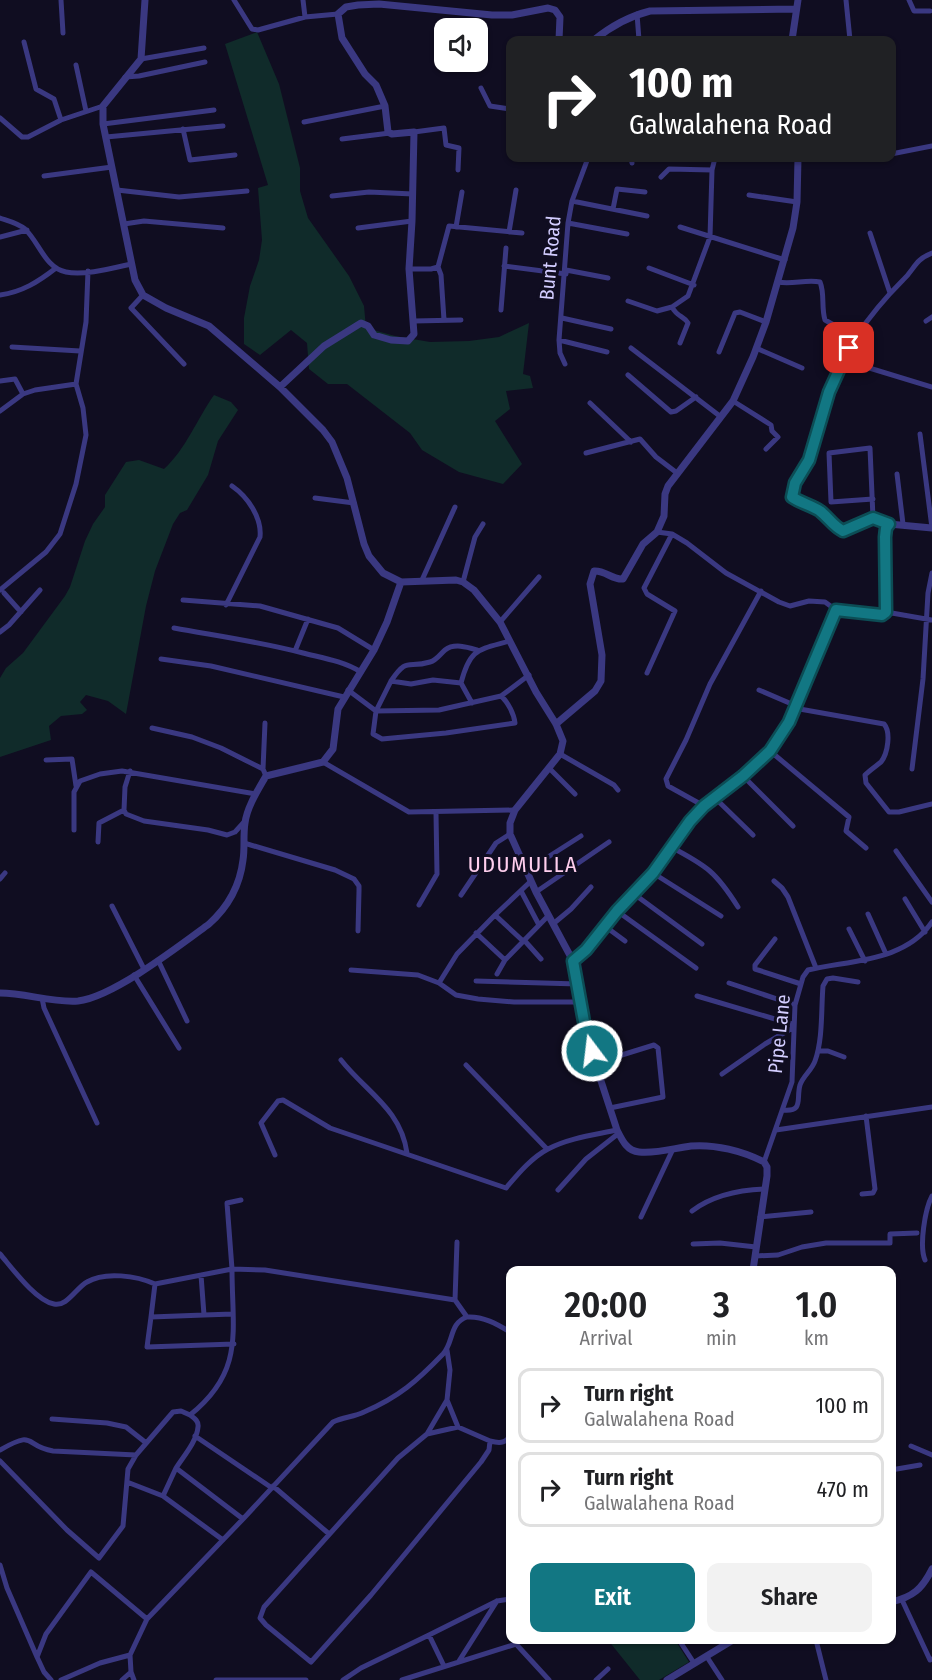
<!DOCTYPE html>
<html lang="en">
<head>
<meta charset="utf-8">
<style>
	:root { --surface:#fff; --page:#f2f2f2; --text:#202124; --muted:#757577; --line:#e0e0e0; --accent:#127783 }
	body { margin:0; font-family:"Fira Sans Condensed",sans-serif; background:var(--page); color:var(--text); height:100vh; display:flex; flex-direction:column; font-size:22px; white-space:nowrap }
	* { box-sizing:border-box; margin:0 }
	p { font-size:20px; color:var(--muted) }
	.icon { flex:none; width:33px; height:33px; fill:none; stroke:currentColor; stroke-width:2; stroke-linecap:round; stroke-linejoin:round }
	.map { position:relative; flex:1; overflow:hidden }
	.drawer { position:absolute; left:506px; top:1266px; width:390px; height:378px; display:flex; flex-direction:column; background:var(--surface); border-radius:12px; box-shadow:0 2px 4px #0004 }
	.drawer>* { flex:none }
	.guide { position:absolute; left:506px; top:36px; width:390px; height:126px; border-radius:12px; box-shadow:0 2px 4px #0004; background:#202124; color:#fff; overflow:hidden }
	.tools { position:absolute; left:434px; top:18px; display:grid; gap:12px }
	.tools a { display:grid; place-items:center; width:54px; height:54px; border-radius:12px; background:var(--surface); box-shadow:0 2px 4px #0004; font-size:30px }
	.pin { position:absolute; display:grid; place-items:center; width:51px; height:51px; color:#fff; margin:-26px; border-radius:12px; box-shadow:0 3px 9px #0006 }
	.me { position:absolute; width:66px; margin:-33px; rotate:345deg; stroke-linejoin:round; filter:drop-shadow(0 0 4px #0008) }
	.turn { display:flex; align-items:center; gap:21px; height:126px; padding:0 24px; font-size:27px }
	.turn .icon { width:78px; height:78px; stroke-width:2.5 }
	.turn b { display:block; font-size:42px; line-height:51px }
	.eta { display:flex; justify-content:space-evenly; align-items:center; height:102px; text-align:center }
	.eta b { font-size:36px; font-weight:600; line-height:42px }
	.action { display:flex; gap:12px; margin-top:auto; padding:12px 24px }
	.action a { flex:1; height:69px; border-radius:12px; background:var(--accent); color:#fff; font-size:24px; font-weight:600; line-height:69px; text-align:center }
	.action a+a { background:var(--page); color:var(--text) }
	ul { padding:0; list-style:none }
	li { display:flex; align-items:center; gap:18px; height:75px; margin:0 12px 9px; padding:0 12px; border:3px solid var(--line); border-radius:12px }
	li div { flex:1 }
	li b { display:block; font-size:22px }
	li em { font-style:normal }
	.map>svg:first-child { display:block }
	.green { fill:#102b2a }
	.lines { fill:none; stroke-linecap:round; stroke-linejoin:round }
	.minor { stroke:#3a3881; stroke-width:5 }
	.tertiary { stroke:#3a3881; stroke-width:7 }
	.route-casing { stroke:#0c4d55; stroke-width:15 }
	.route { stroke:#127783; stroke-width:10 }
	.labels { text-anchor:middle; stroke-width:6; stroke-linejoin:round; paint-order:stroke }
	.street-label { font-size:20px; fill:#d3cdff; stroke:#100d21 }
	.quarter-label { font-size:22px; letter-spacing:1.5px; fill:#ffcfee; stroke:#100d21 }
</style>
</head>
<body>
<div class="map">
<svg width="932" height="1680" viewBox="0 0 932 1680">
	<rect width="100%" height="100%" fill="#100d21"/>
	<!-- green -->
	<path class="green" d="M257,32L279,84L300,168V191L308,218L349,276L364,306L366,328L395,336L430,342L469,341L499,337L529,323L523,374L530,376L533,388L506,391L510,409L495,421L522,464L503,484L459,472L422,450L410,433L347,384H328L309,369L307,343L291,330L260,355L244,344V318L250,286L259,260L262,240L258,188L268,185L225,44Z
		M214,395L231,402L238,410L218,441L208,475L187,510L180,513L173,524L155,571L146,606L126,714L108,701L86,695L80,702L87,710L82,714L61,716L49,726L51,740L0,757V678L6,668L23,653L65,596L70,587L85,541L93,524L105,507V495L126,462L139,460L164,469C186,449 197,419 214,395Z
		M608,1640H675L689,1662L659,1680H640Z"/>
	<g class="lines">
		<!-- minor -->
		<path class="minor" d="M61,0L63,33
			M234,0L252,29L258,30L305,17L338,14
			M303,0L305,17
			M846,0L850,40
			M909,0L914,11H930
			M637,14L639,40
			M24,42L36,89L54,99L61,120
			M141,59L204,48
			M76,65L86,111
			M125,77L139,76L205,62
			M481,88L490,106L510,109
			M0,118L22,137H28L61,120L103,106
			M304,122L385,106
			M103,124L214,110
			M183,129L190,160L235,155
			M414,132L444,128L446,145L459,148L458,170
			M106,137L223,126
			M342,139L390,133
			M891,154L932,146
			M631,158L632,163
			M44,176L112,167
			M661,177L669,169L712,170
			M117,190L179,197L247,191
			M749,195L797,202
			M332,196L369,192L413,194
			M572,201L647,216
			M613,209L617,189L645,192
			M0,218C9,221 18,223 25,229C39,242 45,268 66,272C84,276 113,268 131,264
			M568,223L627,234
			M124,224L144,221L223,228
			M456,227L462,192
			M680,227L785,260
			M358,228L412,221
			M509,232L516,190
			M870,233L890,293
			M0,237L27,230
			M504,266L566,274
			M438,267L441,275L444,320
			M649,268L694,285
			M409,269H431L438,267L449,226L522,233
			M566,270L608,278
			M778,282C792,285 806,279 820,282C825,294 821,307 825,320L855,337
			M0,295C22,292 38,282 56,268
			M143,295L131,308L184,364
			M628,301L657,311L672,307L688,296L710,237L712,170L715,158
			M672,307C677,317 684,316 688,323L680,343
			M501,310L506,248
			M562,318L611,329
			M414,321L461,320
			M926,321L932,317
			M559,340L607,352
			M12,347L80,351
			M631,348L721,417
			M756,348L802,368
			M719,352L735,313L740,312L766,322
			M843,360L932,387
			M565,364L560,353L559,340L568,223L572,201L588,158
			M628,375L671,412L676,411L696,397
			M0,381L15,379L23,394
			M733,401L771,425L772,431L778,437L766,449
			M590,403L631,442
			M0,411L23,394L35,390L76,384
			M920,434L932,528
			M586,453L640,439L656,457L677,473
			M897,474L903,524
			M315,498L354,503
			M873,499L831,502L829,453L870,448L873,518
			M889,524L873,518L843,531C833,526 829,518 820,511C813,506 801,503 792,497C796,480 803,475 810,460C818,439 822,415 828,394C843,349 870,313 903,280C915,269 914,260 932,253
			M657,532L672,534L687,543L726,573L779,602L790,606L809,601L825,602L836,610
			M422,580L455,507
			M463,582L475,537L483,524
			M0,590L46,552L60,534L76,484L86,435L83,408L76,384L86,322L88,271
			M4,593L21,612
			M183,600L260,606L338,628L374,650
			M226,605L260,537C262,518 248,497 232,486
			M886,612L932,620
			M500,622L539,577
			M174,628C218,636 261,642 303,653C323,658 343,661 361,672
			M0,632L9,625L40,590
			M295,651L308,619
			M161,659L211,666L344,697
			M647,673L675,611L647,594L644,588L672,534
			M391,681C408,656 407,669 430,662C437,660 440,654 445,650C454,643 467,647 477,650
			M461,683C470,648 478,650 510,641
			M348,690L376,711L439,710L501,696L529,675
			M759,690L794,705
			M472,703L461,683L433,680L411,684L391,681L376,711L373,734L382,739L446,733L515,723C514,714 508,702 501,696
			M794,708L884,724C891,732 888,753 881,762C876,766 870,770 865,775L866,783L889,812H899L932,804
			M152,728L192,737L221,748L263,769L266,776
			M770,751L849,817L846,831L866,848
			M560,754L614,785L618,790
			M46,760L72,759L76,786
			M323,762L409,812L515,810
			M549,768L575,794
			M263,769L265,723
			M912,769L923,679L928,593L932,573
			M130,771L125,787L124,810L126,814L144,821L208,830L227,835L235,832L245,821
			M743,776L793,826
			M715,798L753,835
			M704,806L668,786L666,779L686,740L710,684L761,591
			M74,830V792L80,781L100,774L122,771L256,794
			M98,842L99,823L124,810
			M244,843L335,870L354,879L359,886V891L358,931
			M671,847C707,866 716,872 738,907
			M896,851L932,902
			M526,871L581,836
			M653,873L721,916
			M0,879L5,873
			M774,881L782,888L788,897L816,968
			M521,891L539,925
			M536,892L609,842
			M634,894L702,944
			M461,895L496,843L510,834
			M905,899L925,932
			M419,905L437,874L436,813
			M112,906L144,969
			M617,911L696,968
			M868,914L886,954
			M495,915L523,941
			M553,924L571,909L591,887
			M606,927L625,941
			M849,929L865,961
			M476,933L505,960L548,916
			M775,939L755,965V969L801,984
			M524,940L541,959
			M158,960L187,1021
			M351,970L418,975L439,983L456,995L478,999L514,1002H580
			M497,974L505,960
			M134,975L179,1048
			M476,981L578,984
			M439,983L457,954L495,915L531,881
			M729,983L795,1005
			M697,996L792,1024L794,1027L765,1044L722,1074
			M42,998L44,1008L97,1123
			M818,1051H828L844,1057
			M341,1060C366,1092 401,1109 407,1153
			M596,1063L654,1045L658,1048L663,1097L610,1108
			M466,1065L547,1149
			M783,1110C804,1112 796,1099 800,1085C803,1076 812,1070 815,1061C823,1039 821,1010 823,986L827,979L833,978L858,982
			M776,1130L932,1107
			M275,1155L261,1123L278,1101L283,1100L330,1128L506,1188C518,1174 531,1158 548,1149C569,1138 594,1135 617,1130
			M764,1162L792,1082L795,1005L803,977L808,970C850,960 905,962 932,922
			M558,1190L586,1159L619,1133
			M862,1194L873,1193L875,1189L866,1116
			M241,1200L227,1203L232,1269L265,1270L455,1300
			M692,1211C713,1195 738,1190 765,1189
			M641,1217L673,1149
			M760,1217L811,1212
			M457,1242L455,1300L467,1317C483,1316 497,1324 510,1332
			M693,1244L720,1243L756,1247
			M0,1254C12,1268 36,1301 54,1304C67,1307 76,1288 87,1282C105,1271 137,1276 155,1284
			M755,1256L778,1255L802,1247L826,1243H890V1234L917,1233
			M925,1260C919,1246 925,1209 932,1196
			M204,1315L233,1314
			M151,1317L147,1347L234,1344
			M447,1400L458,1427L490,1441L489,1450L481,1462L371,1595L311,1662L266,1625L260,1618L264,1607L398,1458L427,1434L458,1427
			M190,1415C194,1418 199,1421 198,1427C197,1441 183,1457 176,1468L243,1519L333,1422C343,1417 354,1417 364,1412C399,1397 417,1381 443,1354C454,1342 449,1323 467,1317
			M52,1419L107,1423L126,1427L145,1442
			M427,1434L447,1400L450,1370L447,1350
			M195,1436L272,1488
			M490,1441C498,1443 505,1444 510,1436
			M911,1446L932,1455
			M0,1450C37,1429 23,1446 53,1451L136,1455
			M0,1461L67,1530L99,1558L123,1526L128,1469L136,1455L173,1412L181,1411L190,1415C245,1371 232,1331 232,1269L155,1284L151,1317L204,1315L201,1275
			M891,1470L920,1465
			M127,1482L163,1496L223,1540
			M273,1486L328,1533
			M163,1496L176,1468
			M0,1565L7,1588L37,1657
			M902,1600L930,1660L932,1659
			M429,1635L497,1601L510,1599
			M679,1640L694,1663
			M816,1640L826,1680
			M707,1657L722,1680
			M459,1661L497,1601
			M51,1680L44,1672L37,1657L46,1634L91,1572L147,1619
			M61,1680L100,1663L130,1655
			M122,1680L131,1672
			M134,1680L131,1672L130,1655L147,1619L243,1519
			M216,1680H306
			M343,1680L361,1668L429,1635L444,1666
			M402,1680L516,1644L549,1680
			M596,1680L608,1669"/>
		<!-- tertiary -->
		<path class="tertiary" d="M145,0L141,59L103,106V124L135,280L143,295L166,308L209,326L280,387L323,430L332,442L347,478L364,544L369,556L383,573L401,582L456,580L463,582L474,590L500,622L536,692L556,724L563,741L560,754L515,810L510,823V834L536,892L573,961L587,1038L617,1130C622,1140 627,1151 639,1152C656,1154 675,1148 691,1146C715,1144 743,1151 764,1162L767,1167V1176L753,1270
			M594,40C610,27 630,16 650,11L795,9
			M792,40L798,0
			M280,387L324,346L361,323L368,326L374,335L391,340L408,341L414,334L409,269L412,221L414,132L392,134L388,132L385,106L376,85L365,74L342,38L338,14L346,7L358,5L379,4L492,15H512L548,8L555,10L560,17L559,40
			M556,724L595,691L601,681L602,655L590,584L594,571C605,570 612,580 623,579L643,544L657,532L664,516L665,494L668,486L733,401L753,357L766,322L793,228L797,202L798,158
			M573,961L586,950L617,911L653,873L690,821L704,806L743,776L770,751L789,722L836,610L882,615L886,612L885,537L886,528L889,524L932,528
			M0,993C26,993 52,1003 78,1001C113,997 179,946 209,924C228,907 240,885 243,860C245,848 243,835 245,823C247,807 258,790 266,776L323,762L333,749L338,709L374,650L387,622L401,582
			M891,1602C913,1597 922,1589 932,1569
			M667,1680L733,1640"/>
	</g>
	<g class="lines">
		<defs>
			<path id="route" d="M592,1051L587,1038L573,961L586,950L617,911L653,873L690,821L704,806L743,776L770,751L789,722L836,610L882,615L886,612L885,537L886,528L889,524L873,518L843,531C833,526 829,518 820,511C813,506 801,503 792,497L795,483L809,460L829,392L849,348"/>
		</defs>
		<!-- route casing -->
		<use href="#route" class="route-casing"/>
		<!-- route -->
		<use href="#route" class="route"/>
	</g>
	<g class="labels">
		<!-- street labels -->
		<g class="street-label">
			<text transform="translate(550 258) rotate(-85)" y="7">Bunt Road</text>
			<text transform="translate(779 1034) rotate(-84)" y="7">Pipe Lane</text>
		</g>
		<!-- quarter labels -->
		<g class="quarter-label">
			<text x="523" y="872">UDUMULLA</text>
		</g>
	</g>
</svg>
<div class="tools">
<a><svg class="icon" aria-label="sound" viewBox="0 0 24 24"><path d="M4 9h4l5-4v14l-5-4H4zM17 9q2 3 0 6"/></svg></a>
</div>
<div class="pin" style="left:849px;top:348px;background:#d93025"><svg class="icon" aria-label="arrive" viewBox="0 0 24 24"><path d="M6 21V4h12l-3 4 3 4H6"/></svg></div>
<svg class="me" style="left:592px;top:1051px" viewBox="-20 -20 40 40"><circle r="17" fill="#127783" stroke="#fff" stroke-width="3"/><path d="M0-11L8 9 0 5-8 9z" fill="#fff"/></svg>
<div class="guide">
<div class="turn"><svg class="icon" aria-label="right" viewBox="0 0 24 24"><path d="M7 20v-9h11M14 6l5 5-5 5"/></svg><div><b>100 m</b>Galwalahena Road</div></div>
</div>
<section class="drawer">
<div class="eta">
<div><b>20:00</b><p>Arrival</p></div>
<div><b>3</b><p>min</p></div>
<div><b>1.0</b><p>km</p></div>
</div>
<ul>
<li><svg class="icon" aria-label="right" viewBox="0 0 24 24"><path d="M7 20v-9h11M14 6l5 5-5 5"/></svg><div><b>Turn right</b><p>Galwalahena Road</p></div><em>100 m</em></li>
<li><svg class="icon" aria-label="right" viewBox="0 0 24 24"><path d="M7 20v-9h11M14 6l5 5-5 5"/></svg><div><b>Turn right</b><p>Galwalahena Road</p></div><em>470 m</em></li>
</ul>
<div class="action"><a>Exit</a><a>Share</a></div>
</section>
</div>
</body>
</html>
